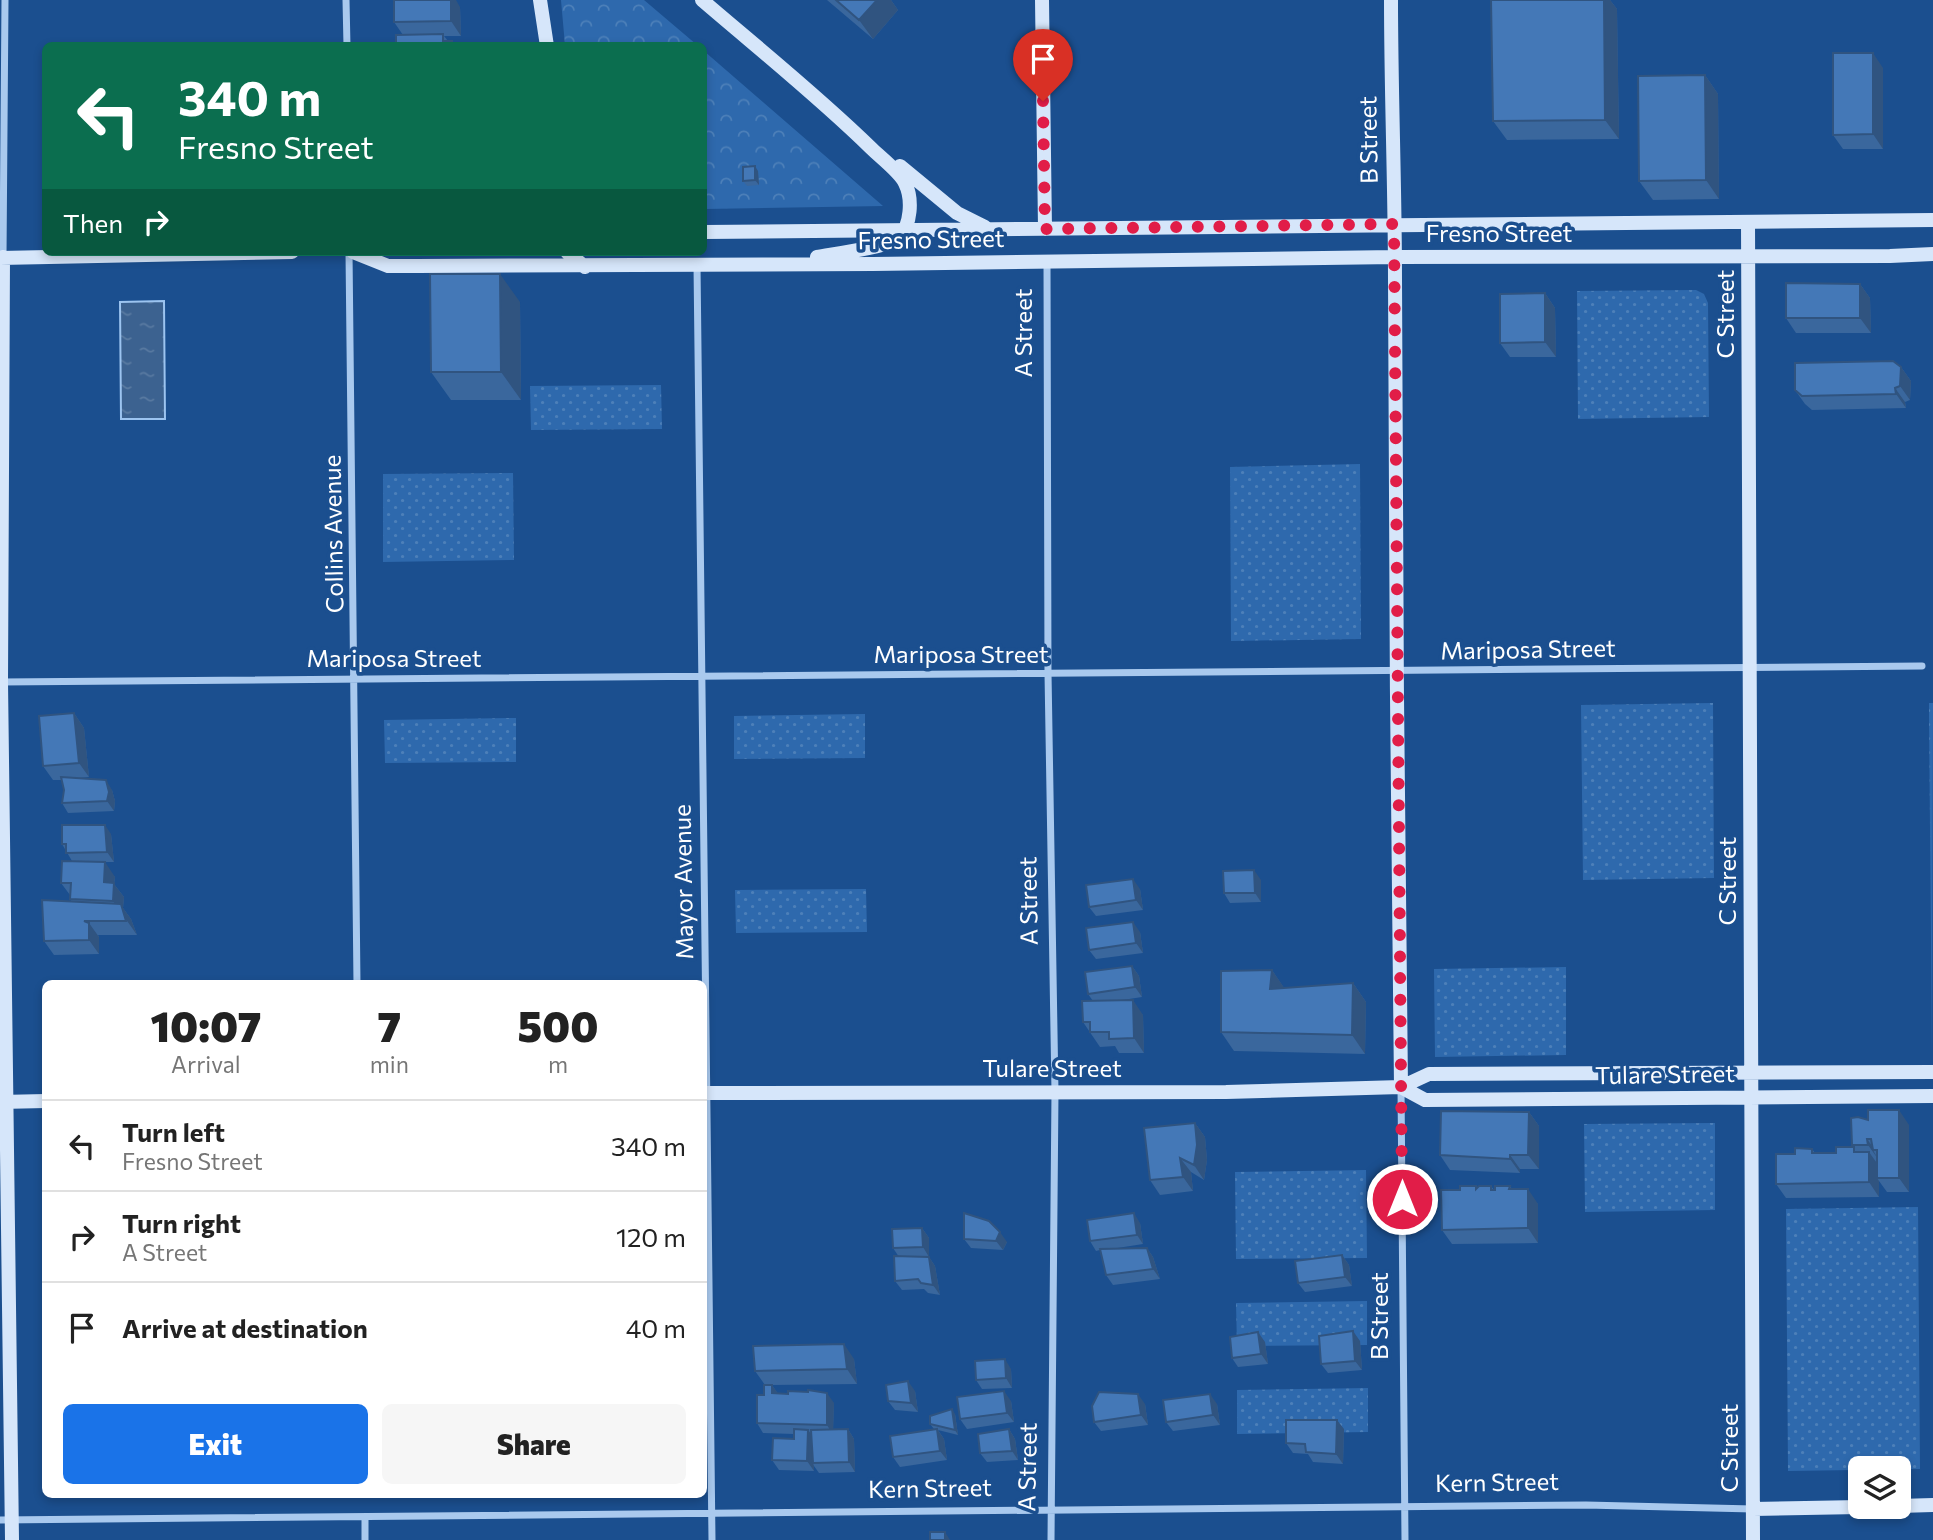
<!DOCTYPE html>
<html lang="en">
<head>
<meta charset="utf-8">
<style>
	:root { --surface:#fff; --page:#f6f6f6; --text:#222; --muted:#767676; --line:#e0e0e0; --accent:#1a73e8 }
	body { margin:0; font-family:Commissioner,sans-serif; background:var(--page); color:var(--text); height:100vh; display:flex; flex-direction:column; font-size:26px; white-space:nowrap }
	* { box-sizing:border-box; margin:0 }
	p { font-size:23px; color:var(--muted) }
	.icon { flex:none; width:38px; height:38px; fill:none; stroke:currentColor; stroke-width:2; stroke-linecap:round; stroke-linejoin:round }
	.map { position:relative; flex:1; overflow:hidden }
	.side { position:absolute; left:42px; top:980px; width:665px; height:518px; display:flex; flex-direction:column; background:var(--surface); border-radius:10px; box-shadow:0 4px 10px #0003 }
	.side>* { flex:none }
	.guide { position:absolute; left:42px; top:42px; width:665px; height:214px; border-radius:10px; box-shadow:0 4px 10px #0003; background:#0b6e4f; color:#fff; overflow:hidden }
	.tools { position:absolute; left:1848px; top:1456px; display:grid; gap:14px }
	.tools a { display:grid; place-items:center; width:63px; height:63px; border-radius:10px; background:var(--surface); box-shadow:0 4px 10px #0003; font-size:35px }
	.pin { position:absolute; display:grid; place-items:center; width:60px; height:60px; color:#fff; margin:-72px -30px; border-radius:50% 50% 50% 0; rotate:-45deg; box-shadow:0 0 7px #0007 }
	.pin .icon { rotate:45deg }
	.me { position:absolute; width:77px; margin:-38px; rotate:0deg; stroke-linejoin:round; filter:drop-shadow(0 0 5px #0008) }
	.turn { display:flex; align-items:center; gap:24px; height:147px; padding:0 21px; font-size:32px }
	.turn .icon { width:91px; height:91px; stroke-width:2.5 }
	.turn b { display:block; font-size:49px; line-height:60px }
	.then { display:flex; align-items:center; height:66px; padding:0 21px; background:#0003; gap:14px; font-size:26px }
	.eta { display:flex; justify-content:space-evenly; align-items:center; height:119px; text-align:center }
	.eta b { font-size:42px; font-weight:800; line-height:49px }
	.button { display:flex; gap:14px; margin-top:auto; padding:14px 21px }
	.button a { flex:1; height:80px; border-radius:10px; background:var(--accent); color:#fff; font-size:28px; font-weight:800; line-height:80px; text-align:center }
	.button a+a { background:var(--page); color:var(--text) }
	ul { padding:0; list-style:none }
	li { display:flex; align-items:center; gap:21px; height:91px; padding:0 21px; border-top:2px solid var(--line) }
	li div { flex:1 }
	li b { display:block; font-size:26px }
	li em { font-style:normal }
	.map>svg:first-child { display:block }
	.grass { fill:url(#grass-dots) }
	.park { fill:url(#park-crowns) }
	.water { fill:url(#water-ripples); stroke:#9cc4f0; stroke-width:2 }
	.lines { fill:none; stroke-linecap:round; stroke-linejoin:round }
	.street { stroke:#a9c9ee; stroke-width:7 }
	.secondary { stroke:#d6e6fa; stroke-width:14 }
	.wall { fill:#3a679d }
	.shaded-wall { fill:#305480 }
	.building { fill:#4478b7; stroke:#305480; stroke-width:2 }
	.route { stroke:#e11d48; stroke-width:12; stroke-dasharray:0 21.6 }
	.labels { text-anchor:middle; stroke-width:7; stroke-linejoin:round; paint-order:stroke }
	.street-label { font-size:24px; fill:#fff; stroke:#1b4f8f }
</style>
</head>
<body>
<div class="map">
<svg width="1933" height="1540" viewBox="0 0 1933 1540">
	<defs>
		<pattern id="grass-dots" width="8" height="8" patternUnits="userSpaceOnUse" patternTransform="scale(1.75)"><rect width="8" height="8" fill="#2e69ad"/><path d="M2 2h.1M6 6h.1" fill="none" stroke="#4d80b9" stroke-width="1.8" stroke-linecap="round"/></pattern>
		<pattern id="park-crowns" width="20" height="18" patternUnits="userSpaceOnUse" patternTransform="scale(1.75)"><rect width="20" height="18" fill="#2e69ad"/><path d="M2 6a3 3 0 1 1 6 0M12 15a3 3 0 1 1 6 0" fill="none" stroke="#4d80b9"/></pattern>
		<pattern id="water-ripples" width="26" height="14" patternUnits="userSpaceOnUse" patternTransform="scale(1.75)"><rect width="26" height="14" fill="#3c6290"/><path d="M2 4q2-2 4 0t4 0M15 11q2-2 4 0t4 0" fill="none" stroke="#597aa1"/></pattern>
	</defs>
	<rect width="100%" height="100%" fill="#1b4f8f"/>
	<!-- grass -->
	<path class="grass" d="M1696,290L1704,294L1708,303L1709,417L1578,419L1577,291Z
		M661,385L662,429L531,430L530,386Z
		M1360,464L1361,639L1231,641L1230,467Z
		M513,473L514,560L383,562V474Z
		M1713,703L1714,878L1583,880L1581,705Z
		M1929,703H1933L1932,1052L1929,716Z
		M865,714V758L734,759V716Z
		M516,718V762L385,763L384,720Z
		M866,889L867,932L736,933L735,890Z
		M1566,967V1055L1435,1057L1434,969Z
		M1715,1123V1210L1585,1212L1584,1124Z
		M1366,1170L1367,1258L1236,1259L1235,1172Z
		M1918,1207L1920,1469L1788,1471L1786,1209Z
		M1367,1301V1345L1237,1346L1236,1303Z
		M1368,1388V1432L1237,1434V1390Z"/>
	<!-- park -->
	<path class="park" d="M561,0H644L697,45H565Z
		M704,51L883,206L704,209Z"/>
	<!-- water -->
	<path class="water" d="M164,301L165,419H121L120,302Z"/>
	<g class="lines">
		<!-- street -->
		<path class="street" d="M346,0L347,46
			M349,252L357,984
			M3,257L5,0
			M1047,261L1048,673L1055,1092L1051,1540
			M697,265L712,1540
			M1,682L1922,666
			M1401,1087L1405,1540
			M0,1520L1586,1505L1753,1509
			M365,1540V1517"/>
		<!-- secondary -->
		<path class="secondary" d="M540,0L547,46
			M702,0C759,49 818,96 871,148C880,157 900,172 905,183C913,199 911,225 899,238C889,247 833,254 817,257
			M1042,0L1045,229
			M1391,0C1391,93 1395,186 1395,279C1396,548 1397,818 1401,1087
			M900,166L957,213L985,227
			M1748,223L1753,1540
			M704,232C1113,225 1523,226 1933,220
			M353,252L388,266H417L873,264L1395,257L1890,256L1933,254
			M567,252L585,267
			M3,257L1,682L12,1540
			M0,258L292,252
			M1401,1087L1425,1100L1933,1096
			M704,1093L1226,1092L1401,1087L1429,1074L1933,1072
			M0,1102L46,1101
			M1899,1506L1933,1505
			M1753,1509L1860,1507"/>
	</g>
	<!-- wall -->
	<path class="wall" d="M827,0H891L898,10L873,39Z
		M1491,0H1610L1617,9L1619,139L1507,140L1493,121Z
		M460,7L461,36H444L448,41L455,46L403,35L394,22Z
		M1883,68V149H1843L1833,135Z
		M1705,75L1718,94L1719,199L1653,200L1639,181Z
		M758,171L759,185L747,186L743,181Z
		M1860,284L1870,298L1871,333H1796L1786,318Z
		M1545,293L1555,308L1556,357H1510L1500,343Z
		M520,302L521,400H451L431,372Z
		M1901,367L1911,381L1910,400L1905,402L1906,408L1812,410L1805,404L1795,390Z
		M74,713L84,728L89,777L79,778L112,790L115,801L114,811L68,813L62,803L64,790L62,780H53L43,766Z
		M111,834L114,862H99L115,877L114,884L124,897L123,908L131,919L137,935H98L99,937V954L54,955L44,941L72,902L70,899V895L61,883L72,861L62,844Z
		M1261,880V902L1230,903L1224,893Z
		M1140,889L1143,910L1096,916L1089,907Z
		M1140,932L1143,953L1096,959L1089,950Z
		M1132,966L1139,976L1142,997L1116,1001L1143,1015L1144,1053H1119L1115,1046L1100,1047L1083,1022L1093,1001L1088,994Z
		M1272,970L1284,988L1353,983L1366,1002L1365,1054L1234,1051L1221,1032Z
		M1529,1112L1539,1126V1169H1520V1173L1450,1170L1440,1155Z
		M1868,1120L1909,1125V1192H1887L1879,1181V1197L1786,1198L1776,1184L1795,1154L1812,1149L1815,1153H1836L1854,1147L1852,1145Z
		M1195,1123L1205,1137L1207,1160L1204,1180L1191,1172L1193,1191L1160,1195L1150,1180Z
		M1476,1186L1477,1188L1491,1186L1494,1190L1510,1186L1512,1189L1538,1204V1243L1452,1244L1442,1230L1460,1190Z
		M1140,1223L1143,1244L1111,1249L1147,1248L1153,1257L1160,1279L1113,1285L1106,1275L1100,1250L1096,1251L1090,1241Z
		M922,1228L929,1238V1257L935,1266L940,1295L928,1293L924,1289L902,1290L895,1281L899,1257L893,1248Z
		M964,1239L1007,1242L1003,1250L971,1248Z
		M1342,1255L1349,1265L1352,1286L1305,1292L1298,1283Z
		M1360,1341L1362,1370L1328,1373L1321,1364Z
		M1265,1342L1268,1364L1238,1367L1232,1358Z
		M854,1359L857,1384L772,1385L778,1394L834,1403L833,1429H848L854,1439L855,1472L819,1473L814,1466V1471L779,1470L772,1460L794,1439V1434L763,1433L757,1423L764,1395L765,1385L755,1371Z
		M1011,1369L1012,1388L982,1389L976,1380Z
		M915,1391L918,1412L895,1410L888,1401Z
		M1011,1401L1014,1422L967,1429L960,1419Z
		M1145,1404L1148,1425L1101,1431L1094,1422Z
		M1217,1404L1220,1425L1173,1431L1166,1422Z
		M955,1414L958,1435L938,1430L944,1439L947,1460L900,1467L893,1457L934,1429L930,1424Z
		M1009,1429L1015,1439L1018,1460L987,1462L980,1453Z
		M1344,1429L1343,1464L1313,1462L1308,1454L1293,1453L1286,1443Z"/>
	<!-- shaded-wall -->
	<path class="shaded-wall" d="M451,0H456L460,7L461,36L451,21Z
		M877,0H891L898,10L873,39L859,20Z
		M1604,0H1610L1617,9L1619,139L1605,120Z
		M1873,53L1883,68V149L1873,134Z
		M1705,75L1718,94L1719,199L1706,180Z
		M755,166L758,171L759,185L755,180Z
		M500,274L520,302L521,400L501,372Z
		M1860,284L1870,298L1871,333L1860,318Z
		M1545,293L1555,308L1556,357L1545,342Z
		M1901,367L1911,381L1910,400L1900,386Z
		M1895,388L1905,402L1906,408L1896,394Z
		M74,713L84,728L89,777L79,763Z
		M106,780L112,790L115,801L114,811L107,801Z
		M105,825L111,834L114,862L107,852Z
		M105,862L115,877L114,884L124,897L123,908L131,919L137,935L113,901L104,882Z
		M1254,870L1261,880V902L1255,893Z
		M1133,879L1140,889L1143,910L1136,900Z
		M1133,922L1140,932L1143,953L1136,943Z
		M89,923L99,937V954L89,940Z
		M1132,966L1139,976L1142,997L1135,987Z
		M1272,970L1285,989H1270Z
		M1353,983L1366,1002L1365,1054L1352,1035Z
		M1133,1000L1143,1015L1144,1053L1134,1038Z
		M1899,1110L1909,1125V1192L1899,1178Z
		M1529,1112L1539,1126V1169L1528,1155Z
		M1195,1123L1205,1137L1207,1160L1204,1180L1194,1165Z
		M1867,1139L1875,1150H1873L1878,1159L1868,1145Z
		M1869,1152L1879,1166L1877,1178L1879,1181V1197L1869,1182Z
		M1510,1155L1520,1169V1173L1510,1159Z
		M1180,1158L1191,1172L1193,1191L1183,1177Z
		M1528,1189L1538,1204V1243L1528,1228Z
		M1134,1213L1140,1223L1143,1244L1137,1235Z
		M922,1228L929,1238V1257L923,1247Z
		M1000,1232L1007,1242L1003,1250L996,1241Z
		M1147,1248L1153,1257L1160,1279L1153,1269Z
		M1342,1255L1349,1265L1352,1286L1345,1277Z
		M929,1257L935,1266L940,1295L933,1285Z
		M1353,1331L1360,1341L1362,1370L1355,1361Z
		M1258,1332L1265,1342L1268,1364L1261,1354Z
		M844,1344L854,1359L857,1384L847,1369Z
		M1005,1359L1011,1369L1012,1388L1006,1378Z
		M908,1381L915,1391L918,1412L911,1403Z
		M772,1385L779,1395L772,1393Z
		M1004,1391L1011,1401L1014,1422L1007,1413Z
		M827,1393L834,1403L833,1435L827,1425Z
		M1138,1394L1145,1404L1148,1425L1141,1415Z
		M1210,1394L1217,1404L1220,1425L1213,1415Z
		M952,1409L955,1414L958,1435L955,1430Z
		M1337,1420L1344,1429L1343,1464L1336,1454Z
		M848,1429L854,1439L855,1472L849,1462Z
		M937,1429L944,1439L947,1460L940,1451Z
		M1009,1429L1015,1439L1018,1460L1012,1451Z
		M808,1430L815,1439L813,1463L814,1466V1471L807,1461Z
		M945,1532L950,1540H945Z"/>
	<!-- building -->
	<path class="building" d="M394,0H451V21L394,22Z
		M836,0H877L859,20Z
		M1491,0H1604L1605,120L1493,121Z
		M443,34V41H452V46H396V35Z
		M1833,53H1873V134L1833,135Z
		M1705,75L1706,180L1639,181L1638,76Z
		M755,166V180L743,181V167Z
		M430,274H500L501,372H431Z
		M1786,283L1860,284V318H1786Z
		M1545,293V342L1500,343V294Z
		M1893,361L1901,367L1900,386L1895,388L1896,394L1802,396L1795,390V363Z
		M74,713L79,763L43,766L39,716Z
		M61,777L106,780L109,792L107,801L62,803L64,790Z
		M62,825H105L107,852L66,853V844H62Z
		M62,861L105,862L104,882L114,883L113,901L70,899L71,883H61Z
		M1254,870L1255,893H1224L1223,871Z
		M1133,879L1136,900L1089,907L1086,885Z
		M42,900L121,904L126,921H84L89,923V940L44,941Z
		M1133,922L1136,943L1089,950L1086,928Z
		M1132,966L1135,987L1088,994L1085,972Z
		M1272,970L1270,989L1353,983L1352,1035L1221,1032V971Z
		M1133,1000L1134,1038L1109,1039V1032H1090V1022H1083L1082,1001Z
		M1868,1110H1899V1178H1877V1150H1873L1871,1139H1867L1868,1145H1852L1851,1118L1858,1117L1868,1120Z
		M1441,1111L1529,1112L1528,1155H1510V1159L1440,1155Z
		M1195,1123L1197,1145L1194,1165L1180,1158L1183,1177L1150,1180L1144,1128Z
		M1836,1147H1854V1152H1869V1182L1776,1184V1154H1795V1148L1812,1149V1153H1836Z
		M1460,1186H1476V1189L1479,1186H1491V1190H1495V1186H1510L1509,1189H1528V1228L1442,1230L1441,1190H1460Z
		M964,1213L989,1221L1000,1232L996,1241L964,1239Z
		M1134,1213L1137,1235L1090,1241L1087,1220Z
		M922,1228L923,1247L893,1248L892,1229Z
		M1147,1248L1153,1269L1106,1275L1100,1249Z
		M1342,1255L1345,1277L1298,1283L1295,1261Z
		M894,1256L929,1257L933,1285L921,1283L918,1279L895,1281Z
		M1353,1331L1355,1361L1321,1364L1319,1336Z
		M1258,1332L1261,1354L1232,1358L1230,1337Z
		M844,1344L847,1369L755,1371L753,1346Z
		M1005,1359L1006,1378L976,1380L975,1361Z
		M908,1381L911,1403L888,1401L886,1385Z
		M764,1385H772V1393L788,1394V1391L808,1392V1390L827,1393V1425L757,1423V1395H764Z
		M1004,1391L1007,1413L960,1419L957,1397Z
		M1099,1392L1138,1394L1141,1415L1094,1422L1092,1406Z
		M1210,1394L1213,1415L1166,1422L1163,1400Z
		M952,1409L955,1430L930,1424V1416Z
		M1286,1420H1337L1336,1454L1306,1452L1305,1444L1286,1443Z
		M794,1429L808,1430L807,1461L772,1460L773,1438L794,1439Z
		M848,1429L849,1462L813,1463L811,1430Z
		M937,1429L940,1451L893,1457L890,1436Z
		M1009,1429L1012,1451L980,1453L978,1434Z
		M930,1532H945V1540H930Z"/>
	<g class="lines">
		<!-- route -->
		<path class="route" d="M1043,101L1045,229L1394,224L1402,1199"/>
	</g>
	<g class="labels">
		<!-- street labels -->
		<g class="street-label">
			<text transform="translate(1369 140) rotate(-91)" y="8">B Street</text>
			<text x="1499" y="242">Fresno Street</text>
			<text transform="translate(931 240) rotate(-1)" y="8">Fresno Street</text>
			<text transform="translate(1726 314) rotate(-90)" y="8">C Street</text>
			<text transform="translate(1024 333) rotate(-90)" y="8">A Street</text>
			<text transform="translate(334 534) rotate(-91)" y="8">Collins Avenue</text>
			<text transform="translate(1528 650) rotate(-1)" y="8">Mariposa Street</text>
			<text x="961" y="663">Mariposa Street</text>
			<text x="394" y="667">Mariposa Street</text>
			<text transform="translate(1728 881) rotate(-90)" y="8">C Street</text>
			<text transform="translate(684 882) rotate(-91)" y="8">Mayor Avenue</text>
			<text transform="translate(1029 901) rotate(-91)" y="8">A Street</text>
			<text x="1052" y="1077">Tulare Street</text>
			<text transform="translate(1665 1075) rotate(-1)" y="8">Tulare Street</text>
			<text transform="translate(1380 1316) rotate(-90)" y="8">B Street</text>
			<text transform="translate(1730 1448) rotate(-90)" y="8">C Street</text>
			<text transform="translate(1028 1467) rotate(-89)" y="8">A Street</text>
			<text transform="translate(1497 1483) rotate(-1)" y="8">Kern Street</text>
			<text transform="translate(930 1489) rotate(-1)" y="8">Kern Street</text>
		</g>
	</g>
</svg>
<div class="tools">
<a><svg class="icon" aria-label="layers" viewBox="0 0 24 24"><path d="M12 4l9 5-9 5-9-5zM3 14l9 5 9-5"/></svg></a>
</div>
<div class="pin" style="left:1043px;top:101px;background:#d93025"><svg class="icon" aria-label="arrive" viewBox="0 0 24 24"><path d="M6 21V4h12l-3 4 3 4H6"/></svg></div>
<svg class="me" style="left:1402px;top:1199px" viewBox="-20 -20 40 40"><circle r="17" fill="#e11d48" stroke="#fff" stroke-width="3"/><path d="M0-11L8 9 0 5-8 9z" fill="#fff"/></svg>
<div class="guide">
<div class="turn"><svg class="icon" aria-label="left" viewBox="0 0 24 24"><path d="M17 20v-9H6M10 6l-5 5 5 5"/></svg><div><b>340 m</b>Fresno Street</div></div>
<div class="then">Then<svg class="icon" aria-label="right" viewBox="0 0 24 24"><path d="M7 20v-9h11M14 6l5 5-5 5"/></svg></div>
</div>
<section class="side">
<div class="eta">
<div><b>10:07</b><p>Arrival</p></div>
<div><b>7</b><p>min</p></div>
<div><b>500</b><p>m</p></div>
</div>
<ul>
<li><svg class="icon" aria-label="left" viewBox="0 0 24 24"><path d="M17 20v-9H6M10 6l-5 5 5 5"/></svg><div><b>Turn left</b><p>Fresno Street</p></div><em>340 m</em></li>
<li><svg class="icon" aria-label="right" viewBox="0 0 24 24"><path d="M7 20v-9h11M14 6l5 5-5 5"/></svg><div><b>Turn right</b><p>A Street</p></div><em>120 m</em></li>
<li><svg class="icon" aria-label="arrive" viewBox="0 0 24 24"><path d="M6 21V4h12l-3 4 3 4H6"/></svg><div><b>Arrive at destination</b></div><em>40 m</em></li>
</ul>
<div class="button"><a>Exit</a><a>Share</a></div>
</section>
</div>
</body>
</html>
